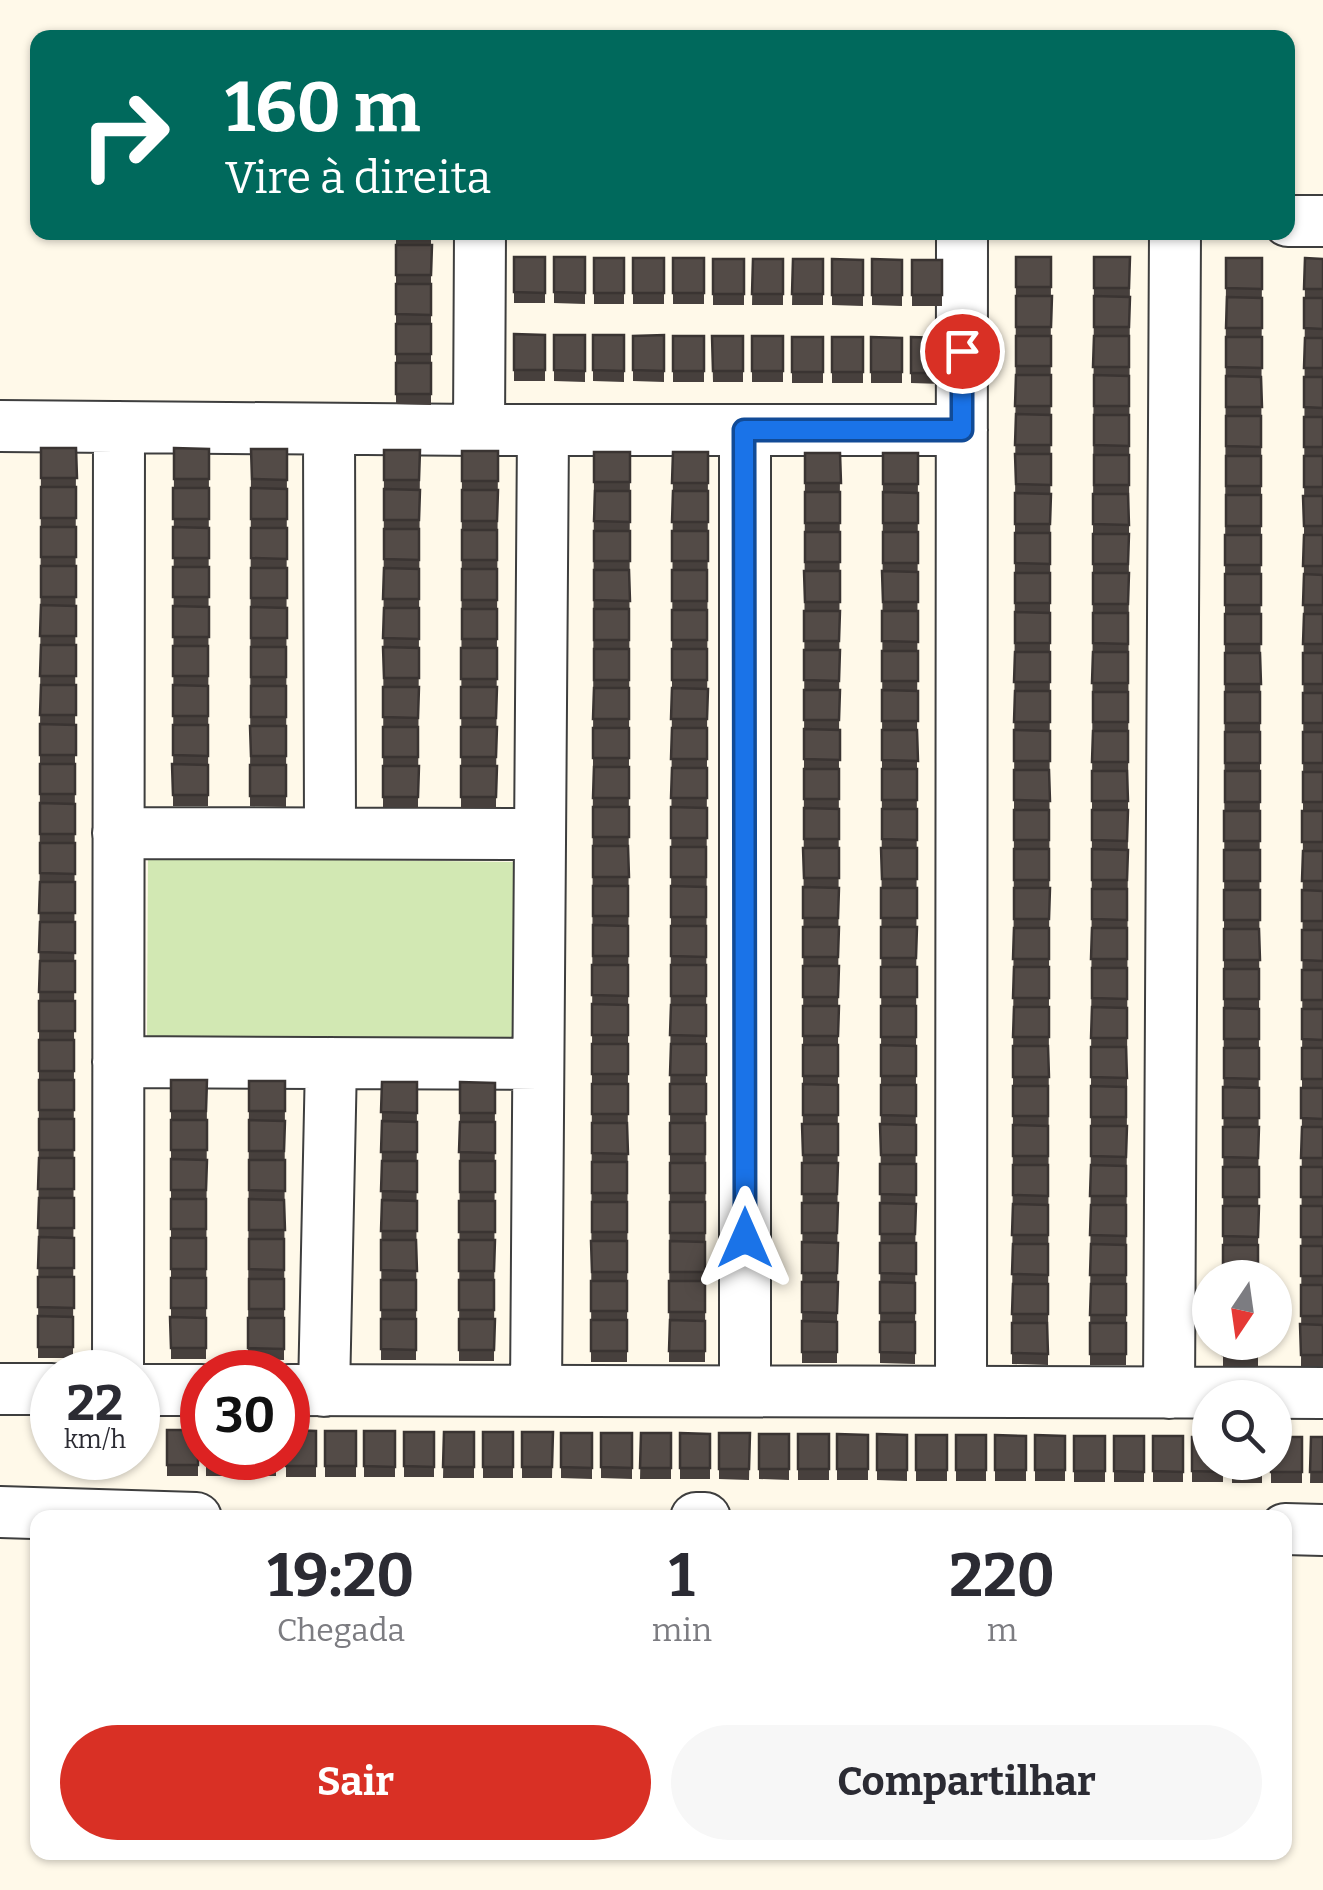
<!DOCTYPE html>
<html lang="pt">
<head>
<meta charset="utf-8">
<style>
	:root { --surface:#fff; --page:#f7f7f7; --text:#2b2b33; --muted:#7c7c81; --accent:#d93025 }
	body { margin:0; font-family:Bitter,serif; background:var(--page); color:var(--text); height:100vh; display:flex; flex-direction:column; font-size:38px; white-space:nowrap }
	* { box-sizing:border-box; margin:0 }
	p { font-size:32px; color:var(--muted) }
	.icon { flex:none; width:55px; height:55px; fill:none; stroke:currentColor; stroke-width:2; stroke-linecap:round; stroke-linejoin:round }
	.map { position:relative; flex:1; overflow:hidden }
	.panel { position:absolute; left:30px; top:1510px; width:1262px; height:350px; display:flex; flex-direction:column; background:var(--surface); border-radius:20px; box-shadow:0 2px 8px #0004 }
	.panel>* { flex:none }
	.hud { position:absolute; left:30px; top:30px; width:1265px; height:210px; border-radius:20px; box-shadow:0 2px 8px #0004; background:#00695c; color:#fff; overflow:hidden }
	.needle { width:65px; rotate:193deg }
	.buttons { position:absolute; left:1192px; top:1260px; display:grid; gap:20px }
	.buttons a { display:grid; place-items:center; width:100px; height:100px; border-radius:50%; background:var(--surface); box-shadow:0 2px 8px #0004; font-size:50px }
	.speed { position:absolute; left:30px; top:1350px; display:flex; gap:20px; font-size:50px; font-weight:700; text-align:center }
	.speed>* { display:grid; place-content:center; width:130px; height:130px; border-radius:50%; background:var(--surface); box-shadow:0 2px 8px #0004; line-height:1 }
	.speed small { font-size:25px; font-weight:400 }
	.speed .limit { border:15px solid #d22; background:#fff; color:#111 }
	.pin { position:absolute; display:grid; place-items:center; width:85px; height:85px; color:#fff; margin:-42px; border:5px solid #fff; border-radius:50%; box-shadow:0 2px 10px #0007 }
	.me { position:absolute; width:110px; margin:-55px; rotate:0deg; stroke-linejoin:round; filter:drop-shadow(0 0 8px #0008) }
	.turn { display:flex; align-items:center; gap:35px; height:210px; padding:0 30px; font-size:45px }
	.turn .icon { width:130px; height:130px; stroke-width:2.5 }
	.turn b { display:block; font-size:70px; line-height:85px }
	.eta { display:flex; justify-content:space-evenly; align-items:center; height:170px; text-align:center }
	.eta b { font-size:60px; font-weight:700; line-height:70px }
	.primary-button { display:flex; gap:20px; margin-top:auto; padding:20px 30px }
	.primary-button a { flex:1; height:115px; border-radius:60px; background:var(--accent); color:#fff; font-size:40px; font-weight:700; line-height:115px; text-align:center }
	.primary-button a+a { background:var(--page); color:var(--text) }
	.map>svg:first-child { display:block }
	.green { fill:#d2e8b3 }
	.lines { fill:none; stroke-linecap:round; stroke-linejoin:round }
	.minor-casing { stroke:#3e3e3e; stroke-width:54 }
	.minor { stroke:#fff; stroke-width:50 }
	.wall { fill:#47403d }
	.building { fill:#534b47; stroke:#3a3432; stroke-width:2.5 }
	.route-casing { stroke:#114b97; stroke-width:25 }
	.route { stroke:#1a73e8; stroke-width:18 }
</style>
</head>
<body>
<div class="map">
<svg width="1323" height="1890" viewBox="0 0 1323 1890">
	<rect width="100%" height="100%" fill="#fff9e9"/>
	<!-- green -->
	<path class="green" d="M148,857L514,862L512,1043L147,1039Z"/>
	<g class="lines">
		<defs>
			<path id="minor" d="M1288,221H1323
				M0,426L479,430H962
				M329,429L330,833
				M479,430L480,232
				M745,430V1391
				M118,833L540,834
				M118,1062L538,1064
				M118,1372L119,427
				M0,1389H52
				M138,1390H202
				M288,1390L1323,1393
				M324,1391L331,1063
				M536,1391L543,431
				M961,1392L962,232
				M1169,1393L1175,232
				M0,1512L196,1518
				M696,1518H705
				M1285,1529L1323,1530"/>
		</defs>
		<!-- minor casing -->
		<use href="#minor" class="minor-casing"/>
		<!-- minor -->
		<use href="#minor" class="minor"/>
	</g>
	<!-- wall -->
	<path class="wall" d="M396,232H431V405L396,404Z
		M514,257H545V303H514Z
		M554,257H585V304L554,303Z
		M1016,257H1051L1048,1365L1012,1364Z
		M1094,257H1130L1126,1365H1090Z
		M594,258H624V304H594Z
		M633,258H664V304H633Z
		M673,258H704V304H673Z
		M1226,258H1262L1258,1278H1223Z
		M1305,258L1323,259V1366H1301Z
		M713,259H744V305H713Z
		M753,259H783V305H752Z
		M793,259H823V305H792Z
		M832,259L863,260V306L832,305Z
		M872,259L902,260V306L872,305Z
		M912,260H942V306H912Z
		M514,334L545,335V381H514Z
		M554,335H585V382L554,381Z
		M593,335H624V382L593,381Z
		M664,335V382L633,381V336Z
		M673,336H704V382H673Z
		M712,336H743V382H713Z
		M752,336H783V382H752Z
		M792,337H823V383H792Z
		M832,337H863V383H832Z
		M871,337L902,338V383H871Z
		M911,337L942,338V384L911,383Z
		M41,448H76L73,1358H38Z
		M174,448L209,449L208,806H173Z
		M251,449H287L286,807L250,806Z
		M384,450H420L418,808L383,807Z
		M462,451H498L496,808H461Z
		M594,452H630L627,1362H591Z
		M673,452H708L705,1362H669Z
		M805,453H840L837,1363H802Z
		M883,453H918L915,1364L880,1363Z
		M171,1080H207L206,1359H171Z
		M249,1081H285L284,1360L248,1359Z
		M382,1082H417L416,1360H381Z
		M460,1082L495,1083L494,1361H459Z
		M1223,1342H1258V1366H1223Z
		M167,1430H198V1476H167Z
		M316,1431V1477H286V1458Z
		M325,1431H356V1477H325Z
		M364,1431H395V1477H364Z
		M404,1432H434V1477H404Z
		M444,1432H474V1478H443Z
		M483,1432H513V1478H483Z
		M522,1432H553L552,1478H522Z
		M561,1433H592V1479L561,1478Z
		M601,1433H632V1479L601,1478Z
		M641,1433H671V1479H640Z
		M680,1433L710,1434V1479H680Z
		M719,1433H750L749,1480L719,1479Z
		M759,1434H789V1480L759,1479Z
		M798,1434H829V1480H798Z
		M837,1434L868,1435V1480H837Z
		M877,1434L907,1435V1481L877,1480Z
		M916,1435H947V1481H916Z
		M956,1435H986V1481H956Z
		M995,1435L1026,1436V1481H995Z
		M1035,1435L1065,1436V1481H1035Z
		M1074,1436H1105V1482H1074Z
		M1114,1436H1144V1482H1114Z
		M1153,1436H1183V1482H1153Z
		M1192,1437L1223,1462V1482H1192Z
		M1302,1437V1483H1271V1462Z
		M1311,1437H1323V1483H1310Z
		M206,1458H237V1476H206Z
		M246,1458H276V1476H246Z
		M1232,1462H1262V1483H1232Z"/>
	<!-- building -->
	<path class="building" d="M396,232H431V236L396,235Z
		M396,245H432L431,275H396Z
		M514,257H545V293L514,292Z
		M554,257H585V293L554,292Z
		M1016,257H1051V287H1016Z
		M1094,257H1130L1129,288H1094Z
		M594,258H624V293H594Z
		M633,258H664V293H633Z
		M673,258H704V293H673Z
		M1226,258H1262V289L1226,288Z
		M1305,258L1323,259V289H1304Z
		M713,259H744V294H713Z
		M753,259H783V294H752Z
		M793,259H823V294H792Z
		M832,259L863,260V295H832Z
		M872,259L902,260V295H872Z
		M912,260H942V295H912Z
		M396,284H431V315L396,314Z
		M1016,296H1052L1051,327H1016Z
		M1094,296L1130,297L1129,327H1094Z
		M1227,297L1262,298V328H1226Z
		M1304,298H1323V329L1304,328Z
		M396,324H431V354H396Z
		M514,334L545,335V370H514Z
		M554,335H585V371L554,370Z
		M593,335H624V371L593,370Z
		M664,335V371L633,370V336Z
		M673,336H704V371H673Z
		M712,336H743V371H713Z
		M752,336H783V371H752Z
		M1016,336H1051V366H1016Z
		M1094,336H1129V367H1093Z
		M792,337H823V372H792Z
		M832,337H863V372H832Z
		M871,337L902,338V372H871Z
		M911,337L942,338V373H911Z
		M1226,337H1262V368L1226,367Z
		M1305,338H1323V368H1304Z
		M396,363H431V394H396Z
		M1016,375H1051V406H1015Z
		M1094,375L1129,376V406H1094Z
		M1226,376L1261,377L1262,407H1226Z
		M1304,377H1323V408L1304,407Z
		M1016,414L1051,415V445H1015Z
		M1094,415H1129V446L1094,445Z
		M1226,416H1261V447L1226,446Z
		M1304,417H1323V447H1304Z
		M41,448H76L77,478H41Z
		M174,448L209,449V479H174Z
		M251,449H287V480L252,479Z
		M384,450H420L419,480H384Z
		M462,451H498V481H462Z
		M594,452H630V482H594Z
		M673,452H708V483H672Z
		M805,453H840L841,483H805Z
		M883,453H918V484H883Z
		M1015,454H1051V485L1016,484Z
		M1094,455H1129V485H1094Z
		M1226,456H1261V486H1226Z
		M1304,456H1323V487H1304Z
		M41,487H76V518H41Z
		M173,488H209V519H173Z
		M251,488L287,489V519H251Z
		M384,489L420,490L419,520H384Z
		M462,490H498L497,521H462Z
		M595,491H630V522L594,521Z
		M673,491H708V522H672Z
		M805,492H840V523H805Z
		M883,492L918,493V523H883Z
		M1015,493L1051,494L1050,524H1015Z
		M1093,494H1128L1129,525L1093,524Z
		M1226,495H1261V526H1226Z
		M1303,496H1323V526H1304Z
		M41,527H76V557H41Z
		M173,527L209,528V558H173Z
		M251,528H287V559L251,558Z
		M384,529H419V560L384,559Z
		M462,530H497V560H462Z
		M594,531H630V561H594Z
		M672,531H708V561H672Z
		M805,532H840V562H805Z
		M883,532H918V563H883Z
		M1015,533H1050V564L1015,563Z
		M1093,534H1129L1128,564H1093Z
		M1225,535H1261V565H1225Z
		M1304,535H1323V566H1303Z
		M41,566H76V597H41Z
		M173,567H209V597H173Z
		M251,568H287V598H251Z
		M384,568L419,569V599H383Z
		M462,569H497V600H462Z
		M594,570H629L630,601L594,600Z
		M672,570H707V601H672Z
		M804,571H840V602H805Z
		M882,571L918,572V602H883Z
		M1015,573H1050V603H1015Z
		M1093,573H1129L1128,604H1093Z
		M1225,574H1261V605H1225Z
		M1304,574L1323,575V605H1303Z
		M41,605L76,606V636H40Z
		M173,606L209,607V637H173Z
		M251,607L287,608V638H251Z
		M384,608H419V639L383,638Z
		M462,609H497V639H462Z
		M594,609H629V640H594Z
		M672,610H707V640H672Z
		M804,611H840L839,641H804Z
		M882,611H918V642L882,641Z
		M1015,612L1050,613V643H1015Z
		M1093,613H1128V644L1093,643Z
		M1225,614H1261V644H1225Z
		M1304,614H1323V644H1303Z
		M41,645H76V676H40Z
		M173,646H208V676H173Z
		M251,647H286V677H251Z
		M383,647L419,648V678H384Z
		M461,648H497V679H461Z
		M594,649H629V680H594Z
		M672,649H707V680H672Z
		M804,650H840L839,681L804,680Z
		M882,651H918V681H882Z
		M1015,652H1050V682H1014Z
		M1093,652H1128V683H1092Z
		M1225,653H1260L1261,684H1225Z
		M1303,653H1323V684H1303Z
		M41,685H76V715H40Z
		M173,685L208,686V716H173Z
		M251,686H286V717H251Z
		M383,687H419L418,718L383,717Z
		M461,687H497L496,718H461Z
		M594,688H629V719H593Z
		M672,688L708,689L707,719H671Z
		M804,690H840L839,720H804Z
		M882,690L918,691V721H882Z
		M1015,691H1050V722H1014Z
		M1093,692H1128V722H1093Z
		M1225,692H1260V723H1225Z
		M1303,693H1323V723H1303Z
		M40,724L76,725V755H40Z
		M173,725H208V756L173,755Z
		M250,726H286V756H251Z
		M383,727H418V757H383Z
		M461,727H497L496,757H461Z
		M593,728H629V758H593Z
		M672,728H707V759H671Z
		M804,729L840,730V760L804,759Z
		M882,730H917L918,761L882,760Z
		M1014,730L1050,731V761H1014Z
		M1093,731H1128V762H1092Z
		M1225,732H1260V763H1225Z
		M1303,732H1323V763H1303Z
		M40,764H75V794H40Z
		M172,764L208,765V795H173Z
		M250,765H286V796H250Z
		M383,766H419L418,797H383Z
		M461,766H497L496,797H461Z
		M594,767H629V798H593Z
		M672,768H707V798H671Z
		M804,769H839V799H804Z
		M882,769H917V800H882Z
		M1014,770H1049L1050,801L1014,800Z
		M1092,771H1127L1128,801H1092Z
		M1225,771H1260V802H1225Z
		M1303,772H1323V802H1303Z
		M40,803L75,804V834H40Z
		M593,807H629V837H593Z
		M671,807L707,808V838H671Z
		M804,808L839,809V839H804Z
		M882,809H917V840L882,839Z
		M1014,810H1049V840H1014Z
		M1092,810H1128L1127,841L1092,840Z
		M1224,811H1260V841H1224Z
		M1302,811H1323V842H1302Z
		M40,843H75V874L40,873Z
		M593,846H628L629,877H593Z
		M671,847H706V877H671Z
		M803,848H839V878H804Z
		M881,848H917V879H882Z
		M1014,849H1049V880H1014Z
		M1092,849L1128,850L1127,880H1092Z
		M1224,850H1260V881H1224Z
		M1303,851H1323V881H1302Z
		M40,882H75V913H39Z
		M593,886H628V916H593Z
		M671,886L706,887V917H671Z
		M803,887L839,888L838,918H803Z
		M881,888H917V918H881Z
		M1014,888H1050L1049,919H1014Z
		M1092,889H1127V920L1092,919Z
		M1224,890H1260V920H1224Z
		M1302,890L1323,891V921H1302Z
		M40,922H75V953L39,952Z
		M593,925L628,926V956H593Z
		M671,926H706V957L671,956Z
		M803,927H839L838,957H803Z
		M881,927H917L916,958H881Z
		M1014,928H1049V959H1013Z
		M1092,928H1127V959H1091Z
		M1224,929H1259L1260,960H1224Z
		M1302,930H1323V961L1302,960Z
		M40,961H75V992H39Z
		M592,965H628V996L592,995Z
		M671,965H706V996H671Z
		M803,966H839L838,997H803Z
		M881,967H917V997H881Z
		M1014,967H1049V998H1013Z
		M1092,968H1127V999L1092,998Z
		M1224,969H1259V999H1224Z
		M1302,970H1323V1000H1302Z
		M39,1001H75V1031H39Z
		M592,1004L628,1005V1035H592Z
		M671,1005H706V1036L670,1035Z
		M803,1006H839L838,1036H803Z
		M881,1006H916V1037H881Z
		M1014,1007H1049V1037H1013Z
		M1092,1007L1127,1008V1038H1091Z
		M1224,1008L1259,1009V1039H1224Z
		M1302,1009H1323V1040L1302,1039Z
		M39,1040H74V1071H39Z
		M592,1044H628V1074H592Z
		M671,1044H706V1075H670Z
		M803,1045H838V1076H803Z
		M881,1045L916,1046V1076H881Z
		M1013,1046H1048L1049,1077H1013Z
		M1091,1047H1126L1127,1078L1091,1077Z
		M1224,1048H1259V1079L1224,1078Z
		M1302,1048H1323V1079H1302Z
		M39,1080H74V1110H39Z
		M171,1080H207L206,1111H171Z
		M249,1081H285V1111H249Z
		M382,1082H417V1113L381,1112Z
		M460,1082L495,1083V1113H460Z
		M592,1084H628V1114H592Z
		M670,1084H706V1114H670Z
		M803,1084L838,1085V1115H803Z
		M881,1085H916V1116L881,1115Z
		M1013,1086H1048V1116H1013Z
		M1091,1086L1126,1087V1117H1091Z
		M1223,1087L1259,1088V1118H1223Z
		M1301,1088H1323V1119L1301,1118Z
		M39,1119H74V1150H39Z
		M171,1120H207V1150H171Z
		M249,1120L285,1121L284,1151H249Z
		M382,1121L417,1122V1152H381Z
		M460,1122H495V1153L459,1152Z
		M592,1123H627L628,1154L592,1153Z
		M670,1123H705V1154H670Z
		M802,1124H838V1155H803Z
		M880,1124L916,1125V1155H881Z
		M1013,1125L1048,1126V1156H1013Z
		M1091,1126H1127L1126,1157L1091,1156Z
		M1223,1127H1259L1258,1158L1223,1157Z
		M1302,1127H1323V1158H1301Z
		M39,1158H74V1189H38Z
		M171,1159L207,1160L206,1190H171Z
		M249,1160H285V1191L249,1190Z
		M382,1161H417V1192L381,1191Z
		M460,1161H495V1192H460Z
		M592,1162H627V1193H592Z
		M670,1163H705V1193H670Z
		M802,1163H838L837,1194H802Z
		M880,1164H916V1195L880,1194Z
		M1013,1165H1048V1196L1013,1195Z
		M1091,1165L1126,1166V1196H1090Z
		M1223,1167H1259V1197H1223Z
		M1301,1167H1323V1197H1301Z
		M39,1198H74V1228H38Z
		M171,1199H206V1229H171Z
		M249,1199L284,1200L285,1230H249Z
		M382,1200L417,1201V1231H381Z
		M459,1201H495V1232H459Z
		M592,1202H627V1232H592Z
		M670,1202H705V1233H670Z
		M802,1203H838L837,1233H802Z
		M880,1203L916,1204L915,1234H880Z
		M1013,1204L1048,1205V1235H1012Z
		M1091,1205H1126V1236L1090,1235Z
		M1223,1206H1259L1258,1237L1223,1236Z
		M1301,1206H1323V1237H1301Z
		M39,1237L74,1238V1268H38Z
		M171,1238H206V1269H171Z
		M249,1239H284V1270L249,1269Z
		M381,1240H416L417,1271L381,1270Z
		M459,1240H495L494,1271H459Z
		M591,1241H627V1272H592Z
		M670,1241L705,1242V1272H670Z
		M802,1242L838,1243L837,1273H802Z
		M880,1243H916V1274L880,1273Z
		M1013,1244H1048V1275L1012,1274Z
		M1091,1244L1126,1245V1275H1090Z
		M1223,1245H1258V1276H1223Z
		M1301,1246H1323V1276H1301Z
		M38,1277H74V1308L38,1307Z
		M171,1278H206V1308H171Z
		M249,1279H284V1309H249Z
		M381,1280H416V1310H381Z
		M459,1280H494V1310H459Z
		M591,1281H627V1311H591Z
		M669,1281H705V1312H669Z
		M802,1282H838L837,1313L802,1312Z
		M880,1282L915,1283V1313H880Z
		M1013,1284H1048V1314H1012Z
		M1091,1284H1126V1315H1090Z
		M1301,1285H1323V1316H1301Z
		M38,1316L73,1317V1347H38Z
		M170,1317L206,1318V1348H171Z
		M248,1318H284V1349L248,1348Z
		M381,1319H416V1350L381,1349Z
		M459,1319H495L494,1350H459Z
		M591,1320H627V1351H591Z
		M670,1320L705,1321V1351H669Z
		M802,1321L837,1322V1352H802Z
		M880,1322H915V1353L880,1352Z
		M1012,1323H1047L1048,1354L1012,1353Z
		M1090,1323H1126V1354H1090Z
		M1300,1324L1323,1325V1355H1301Z
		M1223,1342H1258V1355H1223Z
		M167,1430H198V1465H167Z
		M288,1430L316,1431V1466H286V1458H288Z
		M325,1431H356V1466H325Z
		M364,1431H395V1467L364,1466Z
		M404,1432H434V1467L404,1466Z
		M444,1432H474V1467H443Z
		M483,1432H513V1467H483Z
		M522,1432H553L552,1467H522Z
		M561,1433H592V1468L561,1467Z
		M601,1433H632V1468L601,1467Z
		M641,1433H671V1468H640Z
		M680,1433L710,1434V1468H680Z
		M719,1433H750L749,1469H719Z
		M759,1434H789V1469H759Z
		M798,1434H829V1469H798Z
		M837,1434L868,1435V1469H837Z
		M877,1434L907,1435V1470H877Z
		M916,1435H947V1470H916Z
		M956,1435H986V1470H956Z
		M995,1435L1026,1436V1470H995Z
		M1035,1435L1065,1436V1470H1035Z
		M1074,1436H1105V1471H1074Z
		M1114,1436H1144V1472L1114,1471Z
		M1153,1436H1183V1472L1153,1471Z
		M1192,1437H1210V1462H1223V1472L1192,1471Z
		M1275,1437H1302V1472H1271V1462H1275Z
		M1311,1437H1323V1472H1310Z
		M206,1458H237V1465H206Z
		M246,1458H276V1465H246Z
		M1232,1462H1262V1472H1232Z"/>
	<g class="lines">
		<defs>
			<path id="route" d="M745,1238L744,430H962V351"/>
		</defs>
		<!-- route casing -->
		<use href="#route" class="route-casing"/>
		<!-- route -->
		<use href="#route" class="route"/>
	</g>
</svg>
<div class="buttons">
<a><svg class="needle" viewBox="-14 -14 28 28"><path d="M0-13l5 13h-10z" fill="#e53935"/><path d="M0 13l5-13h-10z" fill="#7c7c81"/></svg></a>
<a><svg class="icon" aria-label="search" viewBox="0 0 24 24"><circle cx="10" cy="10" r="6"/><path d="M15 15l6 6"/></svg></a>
</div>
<div class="speed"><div>22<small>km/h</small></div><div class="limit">30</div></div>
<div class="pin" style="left:962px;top:351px;background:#d93025"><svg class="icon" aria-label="arrive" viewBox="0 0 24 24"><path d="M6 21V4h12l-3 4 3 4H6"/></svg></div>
<svg class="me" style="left:745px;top:1238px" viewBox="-20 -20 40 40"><path d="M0-17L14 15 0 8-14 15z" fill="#1a73e8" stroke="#fff" stroke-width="4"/></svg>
<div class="hud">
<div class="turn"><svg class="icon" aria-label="right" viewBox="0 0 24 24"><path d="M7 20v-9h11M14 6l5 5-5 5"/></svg><div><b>160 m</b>Vire à direita</div></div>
</div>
<section class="panel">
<div class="eta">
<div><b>19:20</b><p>Chegada</p></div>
<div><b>1</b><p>min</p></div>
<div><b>220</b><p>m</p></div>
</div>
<div class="primary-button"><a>Sair</a><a>Compartilhar</a></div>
</section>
</div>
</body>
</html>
